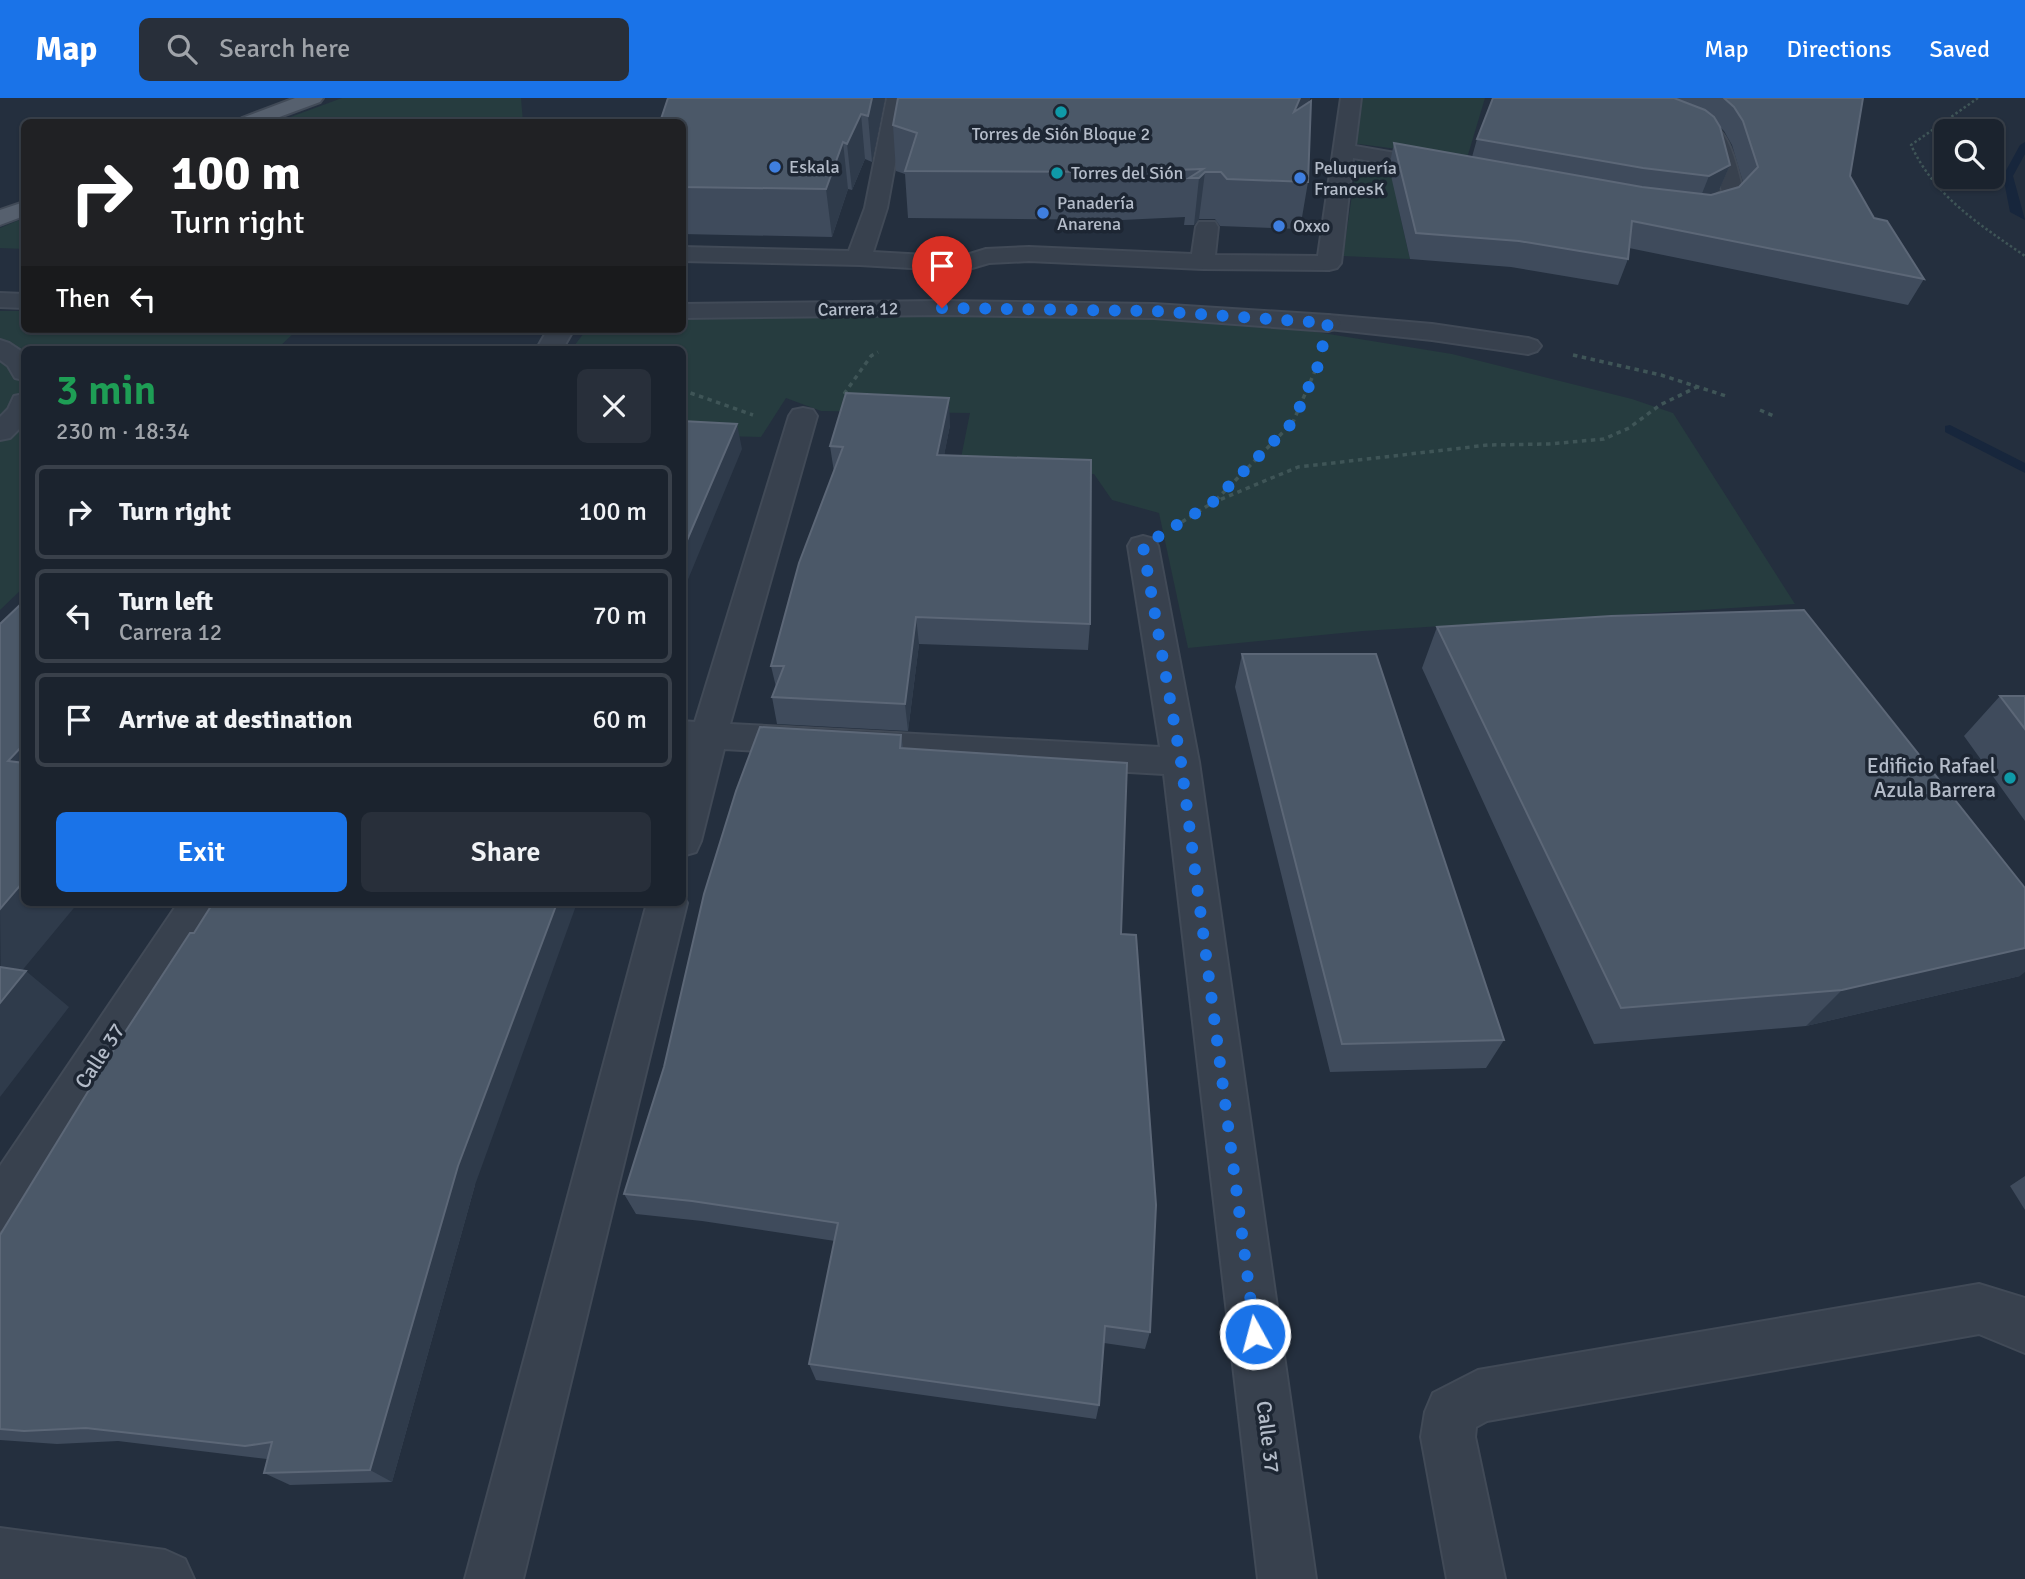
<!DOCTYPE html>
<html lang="en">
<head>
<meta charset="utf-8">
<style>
	:root { --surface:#1b232e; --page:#282f3a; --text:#f1f3f6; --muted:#a0a4aa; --line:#39404a; --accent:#1a73e8 }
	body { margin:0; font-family:Signika,sans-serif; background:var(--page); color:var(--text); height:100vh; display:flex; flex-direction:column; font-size:26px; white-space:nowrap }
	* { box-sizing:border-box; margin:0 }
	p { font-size:23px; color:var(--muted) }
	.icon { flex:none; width:38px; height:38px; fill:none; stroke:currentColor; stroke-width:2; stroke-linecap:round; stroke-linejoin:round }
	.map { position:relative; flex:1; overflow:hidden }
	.panel { position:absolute; left:21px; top:248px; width:665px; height:560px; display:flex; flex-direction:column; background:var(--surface); border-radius:10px; box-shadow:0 2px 5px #0004,0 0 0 2px var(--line) }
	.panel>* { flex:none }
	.top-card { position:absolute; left:21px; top:21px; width:665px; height:214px; border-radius:10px; box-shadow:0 2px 5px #0004,0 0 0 2px var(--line); background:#202124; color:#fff; overflow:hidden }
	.buttons { position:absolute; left:1934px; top:21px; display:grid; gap:14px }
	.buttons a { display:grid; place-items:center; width:70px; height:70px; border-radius:10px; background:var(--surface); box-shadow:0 2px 5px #0004,0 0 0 2px var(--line); font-size:35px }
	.pin { position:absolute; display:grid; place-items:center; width:60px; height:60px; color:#fff; margin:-72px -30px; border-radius:50% 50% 50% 0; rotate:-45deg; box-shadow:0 0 7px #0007 }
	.pin .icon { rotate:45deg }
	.me { position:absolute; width:77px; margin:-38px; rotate:353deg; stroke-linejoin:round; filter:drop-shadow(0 0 5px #0008) }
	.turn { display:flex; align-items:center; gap:24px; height:147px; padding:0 35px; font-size:32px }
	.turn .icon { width:91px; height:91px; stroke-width:2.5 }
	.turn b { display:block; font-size:49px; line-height:60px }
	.then { display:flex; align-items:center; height:66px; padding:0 35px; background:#0003; gap:14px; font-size:26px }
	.round { display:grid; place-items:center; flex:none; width:74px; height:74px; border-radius:10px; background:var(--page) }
	.summary { display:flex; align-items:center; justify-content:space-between; height:119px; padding:0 35px }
	h1 { font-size:42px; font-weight:600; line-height:52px; color:#1e9e55 }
	.primary-button { display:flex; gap:14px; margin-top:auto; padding:14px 35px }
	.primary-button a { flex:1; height:80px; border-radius:10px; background:var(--accent); color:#fff; font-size:28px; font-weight:600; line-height:80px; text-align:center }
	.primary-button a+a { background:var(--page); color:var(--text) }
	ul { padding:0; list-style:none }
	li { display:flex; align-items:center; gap:21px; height:94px; margin:0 14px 10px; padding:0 21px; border:4px solid var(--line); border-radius:10px }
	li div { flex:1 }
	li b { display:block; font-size:26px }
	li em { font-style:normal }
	header { display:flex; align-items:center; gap:42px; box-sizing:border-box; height:98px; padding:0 35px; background:var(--accent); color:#fff }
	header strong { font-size:33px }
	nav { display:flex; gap:38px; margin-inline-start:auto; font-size:24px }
	.search { width:490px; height:63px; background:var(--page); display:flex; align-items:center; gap:18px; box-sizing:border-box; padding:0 24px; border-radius:10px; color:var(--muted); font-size:26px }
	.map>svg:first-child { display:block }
	.green { fill:#263c3f }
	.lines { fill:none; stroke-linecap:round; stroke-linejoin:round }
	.stream { fill:#17263c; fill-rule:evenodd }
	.lane-casing { stroke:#414a57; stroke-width:4 }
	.street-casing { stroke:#414a57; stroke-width:4 }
	.primary-casing { stroke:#414a57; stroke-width:4 }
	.path-far1 { stroke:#3f5557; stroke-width:2.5; stroke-dasharray:2.5 2.5; stroke-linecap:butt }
	.path { stroke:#3f5557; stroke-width:3.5; stroke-dasharray:4.5 4.5; stroke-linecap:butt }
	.lane { fill:#38414e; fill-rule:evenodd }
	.street { fill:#38414e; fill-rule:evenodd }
	.primary { fill:#56606e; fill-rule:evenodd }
	.wall { fill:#3f4b5c; fill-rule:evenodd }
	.shaded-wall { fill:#2f3b4b }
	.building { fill:#4b5868; stroke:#5c6777; stroke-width:2 }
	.route { stroke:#1a73e8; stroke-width:12; stroke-dasharray:0 21.6 }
	.culture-dot { fill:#0f9aa8; stroke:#1d2633; stroke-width:2.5 }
	.shop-dot { fill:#3f7fe0; stroke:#1d2633; stroke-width:2.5 }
	.labels { text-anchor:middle; stroke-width:7; stroke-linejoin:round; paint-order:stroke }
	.far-poi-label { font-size:18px; fill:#b4bcc9; stroke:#1d2633; text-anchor:start }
	.far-street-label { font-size:18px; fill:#b4bcc9; stroke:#1d2633 }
	.poi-label { font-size:21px; fill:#b4bcc9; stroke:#1d2633; text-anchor:end }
	.street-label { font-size:21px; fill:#b4bcc9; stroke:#1d2633 }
</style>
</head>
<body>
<header>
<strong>Map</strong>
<div class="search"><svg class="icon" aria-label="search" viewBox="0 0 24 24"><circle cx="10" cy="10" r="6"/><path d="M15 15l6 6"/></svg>Search here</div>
<nav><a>Map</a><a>Directions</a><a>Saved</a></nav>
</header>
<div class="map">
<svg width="2025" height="1481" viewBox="0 0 2025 1481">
	<rect width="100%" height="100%" fill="#242f3e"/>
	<!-- green -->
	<path class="green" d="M342,0H521L523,24H277Z
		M1361,0H1485L1467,60L1351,45Z
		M1357,63L1403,68L1399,113L1410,161L1343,158Z
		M24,120V151L0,150V130Z
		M942,210L1230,220L1452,256L1632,301L1673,315L1795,506L1363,533L1188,550L1159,415L1112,402L1094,376L959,370L970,315L821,313L786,300L761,339L683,337L682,252H571L587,231H682L683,215Z
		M0,213H24V231H298L276,252H24V489L0,512Z"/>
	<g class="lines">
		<!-- stream -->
		<path class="stream" d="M2025,44V56L2013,78L2025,122L2010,114L2003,78L2020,47Z
			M1950,327L2025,365V375L1945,334V328Z"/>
		<defs>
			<path id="lane" d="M1328,217L1432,226L1528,240L1537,243L1541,248L1537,253L1528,256L1432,242L1319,230L1315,225L1319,220Z
				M0,242L9,245L24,255V282L15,280L8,268L0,262Z
				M24,296V326L10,340L0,342V319L8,311L14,298Z"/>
			<path id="street" d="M887,0H907L887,110L873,154L960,159L986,151L1029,149L1192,156L1196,129L1199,124H1215L1218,129L1215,157L1318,158L1341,0H1361L1355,48L1441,63L1448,65L1452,69L1448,73L1441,75L1353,60L1341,165L1337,170L1329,172L1203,171L1029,163L989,165L962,173L860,167L682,163V149L849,153L865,110Z
				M1704,23C1732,30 1736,71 1744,95C1731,114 1704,122 1682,117L1679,112L1682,107L1701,105L1722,93L1705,39L1694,29L1697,25Z
				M0,195L24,196V210L0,209Z
				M942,203L1154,206L1328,217L1337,220L1341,225L1337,230L1328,233L1154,220L942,217L682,220V206Z
				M548,231H574L562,252H536Z
				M803,310L813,312L817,318L730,626L1160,649L1128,448L1132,441L1143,438L1154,441L1158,448L1199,664L1316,1481H1258L1164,676L724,651L701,743L696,754L682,758V670L688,649H682V623L695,624L789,318L793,312Z
				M682,796L687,805L523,1481H465L647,805H682Z
				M178,805H220L17,1126L0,1133V1068Z
				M1979,1186L2025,1200V1255L1979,1236L1487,1323L1476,1329L1475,1339L1505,1481H1447L1421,1339L1425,1314L1433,1295L1478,1272Z
				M0,1430L165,1452L185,1461L194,1481H0Z"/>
			<path id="primary" d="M295,0H323L320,4L266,24H239L242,20Z
				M24,104V118L0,127V112Z"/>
		</defs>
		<!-- lane casing -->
		<use href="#lane" class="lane-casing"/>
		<!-- street casing -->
		<use href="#street" class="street-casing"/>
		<!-- primary casing -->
		<use href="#primary" class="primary-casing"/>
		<!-- path-far1 -->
		<path class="path-far1" d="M1978,0L1911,47C1935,99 1979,126 2025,158"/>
		<!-- path -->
		<path class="path" d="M1573,257L1661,277L1726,298
			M682,292L753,317
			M844,296L871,258L878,254
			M1760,312L1774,318
			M1216,402L1293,324L1318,266
			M1182,424L1212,405L1298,369L1488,347L1549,346L1604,341L1629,330L1660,307L1699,288"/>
		<!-- lane -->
		<use href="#lane" class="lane"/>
		<!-- street -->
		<use href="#street" class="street"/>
		<!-- primary -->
		<use href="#primary" class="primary"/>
	</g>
	<!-- wall -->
	<path class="wall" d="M668,0H885L872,64L865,61L852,92L848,91L832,139L682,136V24Z
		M1310,0L1308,5V84L1300,131L1220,128L1215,121H1199L1194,127H1184L1185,119L1122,122L908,120L905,76L896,73L893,27Z
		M1493,0H1863L1850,78L1874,120L1924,181L1908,207L1629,150L1628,161L1618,187L1511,169L1410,161L1389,69L1394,45L1472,59L1477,41ZM1719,28L1724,33L1732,47L1743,84L1739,89L1710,97L1719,92L1730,67Z
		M950,327L944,357L1090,526L1088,552L919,546L908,633L777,626L772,599L776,589L771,568L834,374L830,348Z
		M1437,529L2020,878L1806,928L1594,946L1422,570Z
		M1242,556L1504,942L1486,970L1330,974L1235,589Z
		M2000,598H2025V723L1964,638Z
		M901,637L903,650L1121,836L1150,1234L1145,1251L1104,1245L1099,1307L1096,1321L816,1282L809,1266L835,1143L702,1123L636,1116L624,1096Z
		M194,835L475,1087L392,1384L290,1387L264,1375L267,1361L118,1343L57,1346L0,1342V1137Z
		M2025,1078V1112L2010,1088Z"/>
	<!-- shaded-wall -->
	<path class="shaded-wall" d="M872,0H885L872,64L868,18Z
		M1300,0H1310L1286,60L1294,14Z
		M861,16L865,61L852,92L847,46Z
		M843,44L848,91L832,139L826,91Z
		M1730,67L1719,92L1699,103L1709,78Z
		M1205,74L1199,121L1194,127L1199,80Z
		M949,300L950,327L939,384L937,357Z
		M737,326L742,351L682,496V454Z
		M916,519L919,546L908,633L905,606Z
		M24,646V680L8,663Z
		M24,783V805H78L1,898L0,811Z
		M557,805H577L475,1087L392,1384L370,1372L458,1068Z
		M2025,850V874L2020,878L1806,928L1842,892Z
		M26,873L69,909L0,999V905Z"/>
	<!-- building -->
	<path class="building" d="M668,0H872L868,18L861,16L847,46L843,44L826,91L682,89V24H660Z
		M898,0H1300L1294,14L1311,3L1308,84L1227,81L1221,74H1205L1199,80H1189L1203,71L1125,74L905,73L917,35L893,27Z
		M1493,0H1674L1705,12L1714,19L1720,29L1730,67L1709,78L1643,70L1477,41Z
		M1724,0H1863L1850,78L1874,120L1887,123L1924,181L1632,123L1628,161L1519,143L1416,135L1394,45L1642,89L1711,97L1739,89L1758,69L1743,23L1734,9Z
		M846,295L949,300L937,357L1091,362L1090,526L916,519L905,606L772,599L784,568H771L799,465L843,349L830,348Z
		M682,323L737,326L682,454Z
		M23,504H24V646L8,663L24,665V783L0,811V526Z
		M1804,512L2025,790V850L1842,892L1621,910L1437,529L1611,518Z
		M1242,556H1376L1504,942L1342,946Z
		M2000,598H2025V631Z
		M760,629L901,637L900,650L1127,665L1121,836L1136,837L1156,1107L1150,1234L1105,1228L1099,1307L809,1266L838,1125L692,1103L624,1096L664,969L704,796L736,693Z
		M213,805H557L458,1068L370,1372L264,1375L272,1344L245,1348L86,1330L24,1333L0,1331V1137L116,948L190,835H194Z
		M0,869L26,873L0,905Z"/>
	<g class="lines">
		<!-- route -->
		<path class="route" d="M942,210L1154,213L1328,225L1318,268L1293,324L1212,405L1143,448L1181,664L1255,1236"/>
	</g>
	<!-- markers -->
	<g class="culture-dot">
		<circle cx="1061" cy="14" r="7"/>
		<circle cx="1057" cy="75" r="7"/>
		<circle cx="2010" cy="680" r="7"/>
	</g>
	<g class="shop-dot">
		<circle cx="775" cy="69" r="7"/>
		<circle cx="1300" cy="80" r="7"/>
		<circle cx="1043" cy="115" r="7"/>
		<circle cx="1279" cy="128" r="7"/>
	</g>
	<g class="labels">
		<!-- far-poi labels -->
		<g class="far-poi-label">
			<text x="1061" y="42" text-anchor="middle">Torres de Sión Bloque 2</text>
			<text x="789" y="75">Eskala</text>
			<text x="1314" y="76">Peluquería<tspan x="1314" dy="21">FrancesK</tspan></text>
			<text x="1071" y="81">Torres del Sión</text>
			<text x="1057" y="111">Panadería<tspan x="1057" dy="21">Anarena</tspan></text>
			<text x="1293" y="134">Oxxo</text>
		</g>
		<!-- far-street labels -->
		<g class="far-street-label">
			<text transform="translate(858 211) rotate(-1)" y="6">Carrera 12</text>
		</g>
		<!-- poi labels -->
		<g class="poi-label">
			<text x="1996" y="675">Edificio Rafael<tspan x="1996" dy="24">Azula Barrera</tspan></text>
		</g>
		<!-- street labels -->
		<g class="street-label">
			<text transform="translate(100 958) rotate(-57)" y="7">Calle 37</text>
			<text transform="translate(1268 1339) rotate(83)" y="7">Calle 37</text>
		</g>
	</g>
</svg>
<div class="buttons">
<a><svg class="icon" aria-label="search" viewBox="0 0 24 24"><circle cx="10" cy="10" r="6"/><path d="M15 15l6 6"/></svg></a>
</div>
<div class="pin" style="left:942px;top:210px;background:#d93025"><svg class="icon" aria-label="arrive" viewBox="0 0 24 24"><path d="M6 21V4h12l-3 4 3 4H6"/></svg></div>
<svg class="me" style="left:1255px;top:1236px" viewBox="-20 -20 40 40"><circle r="17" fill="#1a73e8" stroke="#fff" stroke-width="3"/><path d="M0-11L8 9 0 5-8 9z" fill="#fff"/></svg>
<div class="top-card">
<div class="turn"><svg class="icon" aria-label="right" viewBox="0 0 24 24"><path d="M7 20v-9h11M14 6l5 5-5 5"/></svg><div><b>100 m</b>Turn right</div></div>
<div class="then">Then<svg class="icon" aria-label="left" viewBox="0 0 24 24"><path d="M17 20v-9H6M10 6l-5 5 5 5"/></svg></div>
</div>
<section class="panel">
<div class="summary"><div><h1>3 min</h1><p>230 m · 18:34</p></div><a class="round"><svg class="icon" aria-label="close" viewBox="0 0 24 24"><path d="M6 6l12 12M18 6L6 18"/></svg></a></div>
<ul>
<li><svg class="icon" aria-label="right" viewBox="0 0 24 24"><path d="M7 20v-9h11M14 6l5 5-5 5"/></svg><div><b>Turn right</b></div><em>100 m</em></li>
<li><svg class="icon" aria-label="left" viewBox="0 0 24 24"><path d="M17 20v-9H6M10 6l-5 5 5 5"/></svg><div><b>Turn left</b><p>Carrera 12</p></div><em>70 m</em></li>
<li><svg class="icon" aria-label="arrive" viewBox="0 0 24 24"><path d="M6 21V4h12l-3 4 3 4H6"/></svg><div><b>Arrive at destination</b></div><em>60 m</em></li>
</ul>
<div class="primary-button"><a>Exit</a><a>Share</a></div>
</section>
</div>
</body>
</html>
